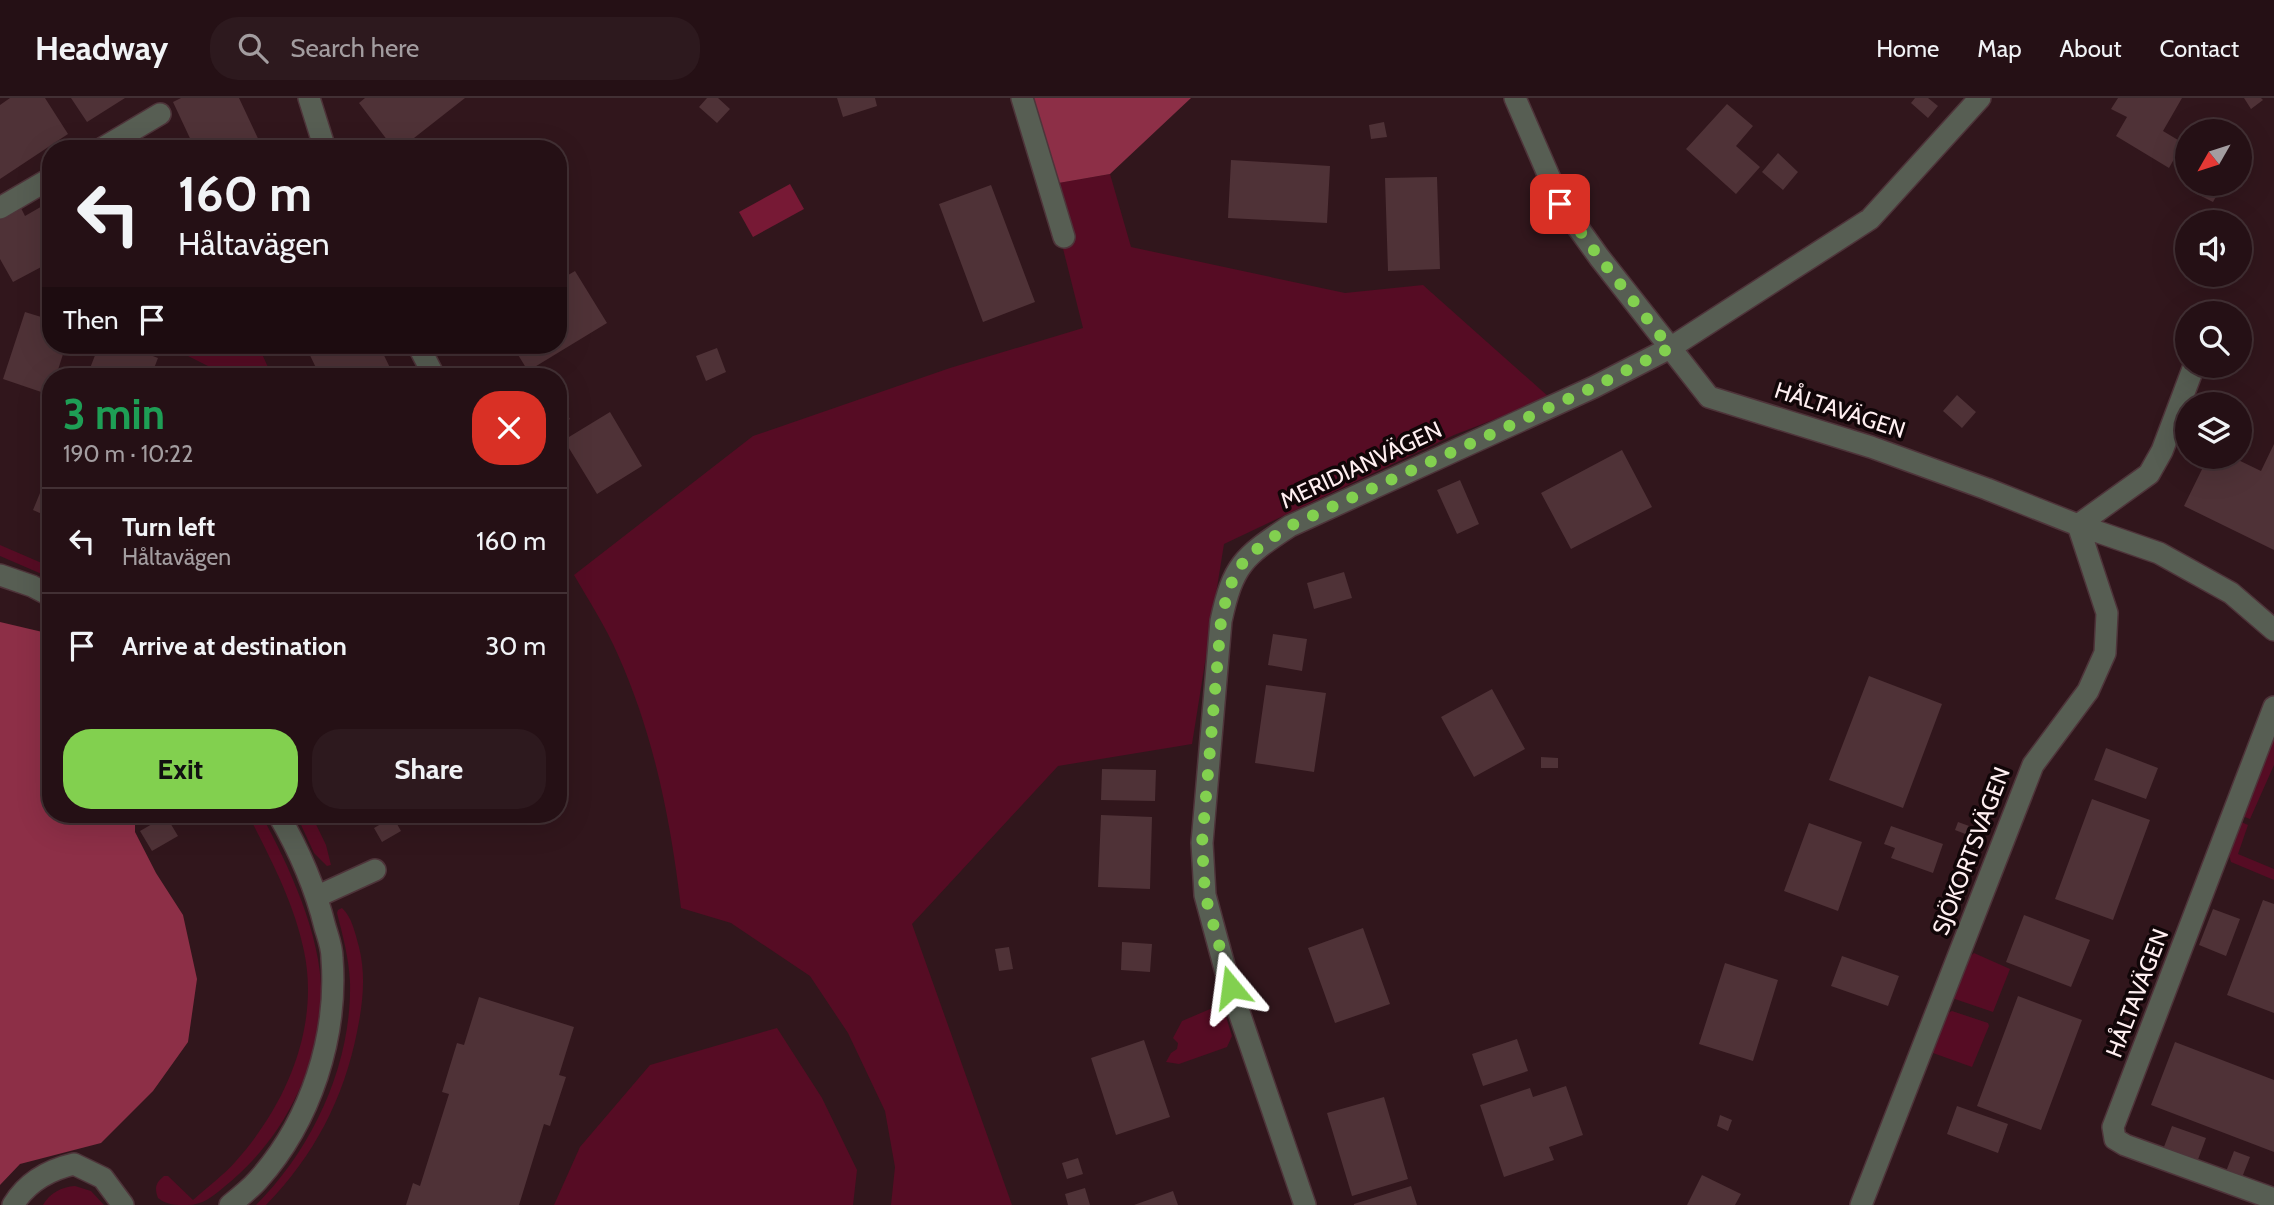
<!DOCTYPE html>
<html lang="en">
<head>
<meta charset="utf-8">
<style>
	:root { --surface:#251015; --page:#2d191e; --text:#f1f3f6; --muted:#a39da0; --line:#423034; --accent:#82d04f }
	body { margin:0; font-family:Cabin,sans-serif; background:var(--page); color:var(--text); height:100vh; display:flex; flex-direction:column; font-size:26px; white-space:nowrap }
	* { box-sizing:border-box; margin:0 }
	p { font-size:23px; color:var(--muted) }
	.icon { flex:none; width:38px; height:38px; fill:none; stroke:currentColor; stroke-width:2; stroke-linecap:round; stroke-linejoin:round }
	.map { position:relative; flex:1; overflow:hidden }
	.sheet { position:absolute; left:42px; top:270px; width:525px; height:455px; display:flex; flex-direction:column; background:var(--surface); border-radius:28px; box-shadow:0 7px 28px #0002,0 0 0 2px var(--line) }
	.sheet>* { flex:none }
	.banner { position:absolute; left:42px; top:42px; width:525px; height:214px; border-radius:28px; box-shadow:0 7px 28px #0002,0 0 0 2px var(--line); background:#251015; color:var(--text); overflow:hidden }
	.needle { width:46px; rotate:231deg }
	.fabs { position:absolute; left:2175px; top:21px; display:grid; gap:14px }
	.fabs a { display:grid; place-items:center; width:77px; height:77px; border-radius:50%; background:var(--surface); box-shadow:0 7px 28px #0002,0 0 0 2px var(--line); font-size:35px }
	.pin { position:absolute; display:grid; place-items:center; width:60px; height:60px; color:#fff; margin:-30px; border-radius:14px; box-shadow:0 4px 10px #0006 }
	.me { position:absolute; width:77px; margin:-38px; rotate:344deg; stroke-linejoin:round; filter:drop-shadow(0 0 5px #0008) }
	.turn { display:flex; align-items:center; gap:24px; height:147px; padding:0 21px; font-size:32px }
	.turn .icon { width:91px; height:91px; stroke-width:2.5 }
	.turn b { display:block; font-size:49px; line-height:60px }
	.then { display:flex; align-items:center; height:66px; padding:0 21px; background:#0003; gap:14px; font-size:26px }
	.round { display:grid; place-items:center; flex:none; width:74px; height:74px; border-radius:28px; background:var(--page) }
	.head { display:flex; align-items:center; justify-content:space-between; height:119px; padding:0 21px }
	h1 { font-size:42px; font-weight:800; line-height:52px; color:#1e9e55 }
	.cta { display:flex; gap:14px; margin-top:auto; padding:14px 21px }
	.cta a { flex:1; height:80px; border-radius:28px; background:var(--accent); color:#111; font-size:28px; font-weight:800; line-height:80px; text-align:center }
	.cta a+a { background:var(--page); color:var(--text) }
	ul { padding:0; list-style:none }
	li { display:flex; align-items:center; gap:21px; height:105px; padding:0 21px; border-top:2px solid var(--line) }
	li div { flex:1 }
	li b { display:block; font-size:26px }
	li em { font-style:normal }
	header { display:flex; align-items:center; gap:42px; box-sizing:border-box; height:98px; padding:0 35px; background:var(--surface); border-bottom:2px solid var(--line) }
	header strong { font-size:33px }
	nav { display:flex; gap:38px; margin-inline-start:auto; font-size:24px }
	.search { width:490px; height:63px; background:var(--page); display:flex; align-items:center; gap:18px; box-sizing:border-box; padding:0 24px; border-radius:28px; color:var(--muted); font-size:26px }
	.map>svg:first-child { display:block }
	.green { fill:#560c24 }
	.forest { fill:#8d2f47 }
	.water { fill:#771935 }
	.building { fill:#4f3237 }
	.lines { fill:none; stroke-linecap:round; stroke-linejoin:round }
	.minor-casing { stroke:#4e343a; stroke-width:24 }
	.minor { stroke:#575e53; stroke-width:21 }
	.route { stroke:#82d04f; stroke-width:12; stroke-dasharray:0 21.6 }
	.labels { text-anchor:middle; stroke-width:7; stroke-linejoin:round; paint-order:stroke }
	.street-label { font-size:23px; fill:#ffeff1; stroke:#110608 }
</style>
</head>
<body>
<header>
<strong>Headway</strong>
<div class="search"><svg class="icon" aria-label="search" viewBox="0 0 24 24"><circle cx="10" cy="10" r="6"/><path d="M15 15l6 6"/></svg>Search here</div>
<nav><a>Home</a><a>Map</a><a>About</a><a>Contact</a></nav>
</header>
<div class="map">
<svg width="2274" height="1107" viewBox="0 0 2274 1107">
	<rect width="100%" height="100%" fill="#31161c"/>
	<!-- green -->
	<path class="green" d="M1110,76L1131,149L1345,195L1423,187L1550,300L1454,337L1224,446L1192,646L1058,668L912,826L1012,1107H891L895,1069L885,1013L848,935L810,878L731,825L681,810C671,724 654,637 618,557C606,529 589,503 574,477L753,338L950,270L1083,230L1047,87Z
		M175,247H258L271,276L268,278H228L174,251Z
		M0,447L51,469V480L0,458Z
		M2274,637V667L2250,721L2242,718Z
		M248,716H261C290,770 325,844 321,906C316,977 279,1046 224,1089C212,1099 203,1107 187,1107C176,1107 166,1107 158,1100C154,1089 156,1085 164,1078H168L193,1102C207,1089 224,1077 236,1063C286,1007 320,929 304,853C294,804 270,760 248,716Z
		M296,716H311L326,747L331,767L327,768L314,755Z
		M2239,723L2248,727L2238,756L2274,771V782L2231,764L2228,754Z
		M342,810C352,819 355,835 359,849C366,877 363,905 357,934C344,1000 314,1058 266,1107H256C313,1050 352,966 350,884C349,861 343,838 337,815L338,812Z
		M1974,855L2010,871L1993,914L1952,900L1966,862Z
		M1222,906L1232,938L1227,949L1179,966L1166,964L1171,955L1177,951L1178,945L1173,940L1182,923Z
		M1952,913L1988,925L1989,928L1972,969L1933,955L1931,952L1944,917Z
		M777,930L822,1000L857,1072L853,1107H554L580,1049L650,967Z
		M75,1088L91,1093L104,1107H43C50,1095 61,1089 75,1088Z"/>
	<!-- forest -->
	<path class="forest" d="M1030,0H1191L1110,76L1047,87Z
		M0,524L51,536V716H135V734L156,775L183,817L197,881L188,944L153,993L101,1045L20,1066L0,1087Z"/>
	<!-- water -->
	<path class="water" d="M790,86L804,111L753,139L739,114Z"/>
	<!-- building -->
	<path class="building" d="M10,0H45L68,36L0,81V7Z
		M71,0H125L87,24Z
		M181,0H239L263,51H195L173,4Z
		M365,0H465L400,51H394L359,5Z
		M707,0H718L730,11L717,25L699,9Z
		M837,0H875L877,8L843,19Z
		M1915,0H1928L1938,8L1928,20L1911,5Z
		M2118,0H2182L2163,33L2183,45L2169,70L2116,38L2127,19L2111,11Z
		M2244,0H2261L2263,2L2251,11Z
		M1727,6L1753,28L1736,48L1760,69L1736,96L1686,51Z
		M1384,24L1387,39L1371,41L1369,27Z
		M148,44L151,51H135Z
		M1778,55L1798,74L1783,92L1762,74Z
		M1231,62L1330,68L1327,125L1228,120Z
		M1437,79L1440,171L1388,173L1385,80Z
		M2198,86H2223L2213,104L2193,94Z
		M991,87L1035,204L983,224L939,106Z
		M51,103V174L49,175L45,167L13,184L0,161V122L21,110L25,118Z
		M575,173L607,225L528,273L512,247H558V183Z
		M2215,177H2232L2230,185L2214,180Z
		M25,214L51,222V247H66L56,278H51L50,297L3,281Z
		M99,247H124L158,260L151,278H87Z
		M305,247H379L394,278H327L324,273L319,276Z
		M717,250L726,274L706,283L696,258Z
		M1957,297L1976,314L1962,330L1943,313Z
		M558,302L570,321L558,328Z
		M610,314L642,368L597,396L564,342Z
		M2274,346V452L2184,408L2208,359H2232L2261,373Z
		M1622,352L1652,409L1571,451L1541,395Z
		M49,373H51V420L33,412Z
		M1460,382L1479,426L1457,436L1437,392Z
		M1344,474L1352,500L1314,511L1307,485Z
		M1273,536L1307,541L1302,573L1268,567Z
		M1869,578L1942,606L1903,710L1829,682Z
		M1266,587L1326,595L1314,674L1255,665Z
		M1492,591L1525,651L1474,679L1441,619Z
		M2106,650L2158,670L2146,701L2094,682Z
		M1541,659L1558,660V670H1541Z
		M1102,671L1156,672L1155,703L1101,702Z
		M2092,701L2150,722L2113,822L2055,801Z
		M368,716H386L372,724Z
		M1101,717L1152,719L1150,791L1098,789Z
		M166,718L178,738L152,753L140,733Z
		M393,719L401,733L382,744L374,730Z
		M1958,724L1972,729L1968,737L1955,732Z
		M1809,725L1862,744L1838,813L1784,793Z
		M1891,728L1943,746L1933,775L1891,760L1895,750L1884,746Z
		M2263,802L2274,806V915L2227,897Z
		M2213,811L2240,821L2226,858L2199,847Z
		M2024,817L2090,842L2071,889L2006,864Z
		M1363,830L1390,906L1335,925L1308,850Z
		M1122,844L1152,846L1150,874L1121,872Z
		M1009,849L1013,871L999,873L995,851Z
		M1842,858L1899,878L1888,908L1831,888Z
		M1725,865L1778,882L1753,963L1699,946Z
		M2018,898L2082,922L2041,1032L1977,1008Z
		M479,899L574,929L559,977L566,979L550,1028L544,1026L519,1107H406L413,1085L420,1088L449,996L442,994L457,945L464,947Z
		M1517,941L1528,973L1483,988L1472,956Z
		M1144,942L1170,1019L1116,1037L1091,960Z
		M2175,944L2274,982V1054L2151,1007Z
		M1566,988L1583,1037L1549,1049L1554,1062L1504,1079L1480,1007L1530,990L1533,999Z
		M1384,999L1408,1081L1352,1098L1327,1015Z
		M1957,1008L2008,1026L1998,1055L1947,1036Z
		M1720,1017L1732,1022L1728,1033L1717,1028Z
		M2172,1028L2206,1040L2196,1067L2162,1054Z
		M2234,1053L2250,1059L2241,1082L2225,1076Z
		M1078,1060L1083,1076L1067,1081L1062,1065Z
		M1702,1077L1741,1096L1735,1107H1687Z
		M1411,1088L1417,1107H1354V1106Z
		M1085,1090L1090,1107H1068L1065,1096Z
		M1173,1093L1178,1107H1134Z"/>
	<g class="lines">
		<defs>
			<path id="minor" d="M309,0L325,51
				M1022,0L1064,139
				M1515,0L1561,106L1599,159L1709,299L1871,349L1987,391L2078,427L2159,455L2231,495L2274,532
				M101,51L160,16
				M0,110L51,80
				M418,247L434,278
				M0,477L32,488L51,498
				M2274,609L2113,1029L2115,1041L2125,1047L2274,1101
				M318,798L375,772
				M13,1107C27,1084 48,1072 74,1066L103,1080L123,1107
				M230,1107C240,1099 250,1091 258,1082C311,1023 338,938 332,860C332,849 328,839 325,829C315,788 299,752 278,716
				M1305,1107L1228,882L1205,797L1202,745L1221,523C1233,467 1243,459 1290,428L1594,289L1670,250L1870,121L1980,0
				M1861,1107L2033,667L2088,593L2105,555L2107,515L2078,427L2149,376L2162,353L2194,268"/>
		</defs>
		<!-- minor casing -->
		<use href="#minor" class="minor-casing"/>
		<!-- minor -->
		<use href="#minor" class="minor"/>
	</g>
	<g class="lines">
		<!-- route -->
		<path class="route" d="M1231,889L1205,797L1202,745L1221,523C1233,466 1242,460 1290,428L1594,289L1670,250L1599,159L1560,106"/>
	</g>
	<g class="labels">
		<!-- street labels -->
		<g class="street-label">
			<text transform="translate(1840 312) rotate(18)" y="8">HÅLTAVÄGEN</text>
			<text transform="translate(1361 367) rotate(-25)" y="8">MERIDIANVÄGEN</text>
			<text transform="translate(1971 753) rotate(-69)" y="8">SJÖKORTSVÄGEN</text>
			<text transform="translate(2137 895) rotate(-69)" y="8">HÅLTAVÄGEN</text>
		</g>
	</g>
</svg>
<div class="fabs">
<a><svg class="needle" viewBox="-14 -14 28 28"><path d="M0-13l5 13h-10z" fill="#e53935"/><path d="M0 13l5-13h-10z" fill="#a39da0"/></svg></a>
<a><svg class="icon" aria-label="sound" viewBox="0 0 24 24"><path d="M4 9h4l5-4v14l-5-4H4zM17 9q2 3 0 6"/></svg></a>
<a><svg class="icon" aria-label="search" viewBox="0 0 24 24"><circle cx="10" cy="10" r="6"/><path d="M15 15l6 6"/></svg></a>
<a><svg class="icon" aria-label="layers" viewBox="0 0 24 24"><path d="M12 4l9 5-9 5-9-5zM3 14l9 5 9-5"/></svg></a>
</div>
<div class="pin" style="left:1560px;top:106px;background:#d93025"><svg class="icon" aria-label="arrive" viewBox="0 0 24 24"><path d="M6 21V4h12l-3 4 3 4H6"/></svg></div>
<svg class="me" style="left:1231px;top:889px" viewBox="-20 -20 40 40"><path d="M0-17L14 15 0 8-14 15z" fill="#82d04f" stroke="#fff" stroke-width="4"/></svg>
<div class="banner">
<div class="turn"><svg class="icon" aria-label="left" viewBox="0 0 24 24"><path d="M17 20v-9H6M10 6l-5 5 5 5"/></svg><div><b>160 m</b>Håltavägen</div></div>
<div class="then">Then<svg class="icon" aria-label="arrive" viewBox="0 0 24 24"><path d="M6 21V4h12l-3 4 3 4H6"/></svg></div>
</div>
<section class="sheet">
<div class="head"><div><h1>3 min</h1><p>190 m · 10:22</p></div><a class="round" style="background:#d93025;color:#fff"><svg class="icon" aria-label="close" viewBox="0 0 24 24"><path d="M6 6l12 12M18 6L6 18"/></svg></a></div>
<ul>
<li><svg class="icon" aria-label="left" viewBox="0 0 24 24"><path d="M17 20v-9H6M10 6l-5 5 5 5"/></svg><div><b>Turn left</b><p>Håltavägen</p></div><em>160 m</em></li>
<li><svg class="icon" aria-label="arrive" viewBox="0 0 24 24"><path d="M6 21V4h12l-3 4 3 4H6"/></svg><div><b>Arrive at destination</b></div><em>30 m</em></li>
</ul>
<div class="cta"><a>Exit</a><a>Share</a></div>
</section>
</div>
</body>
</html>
